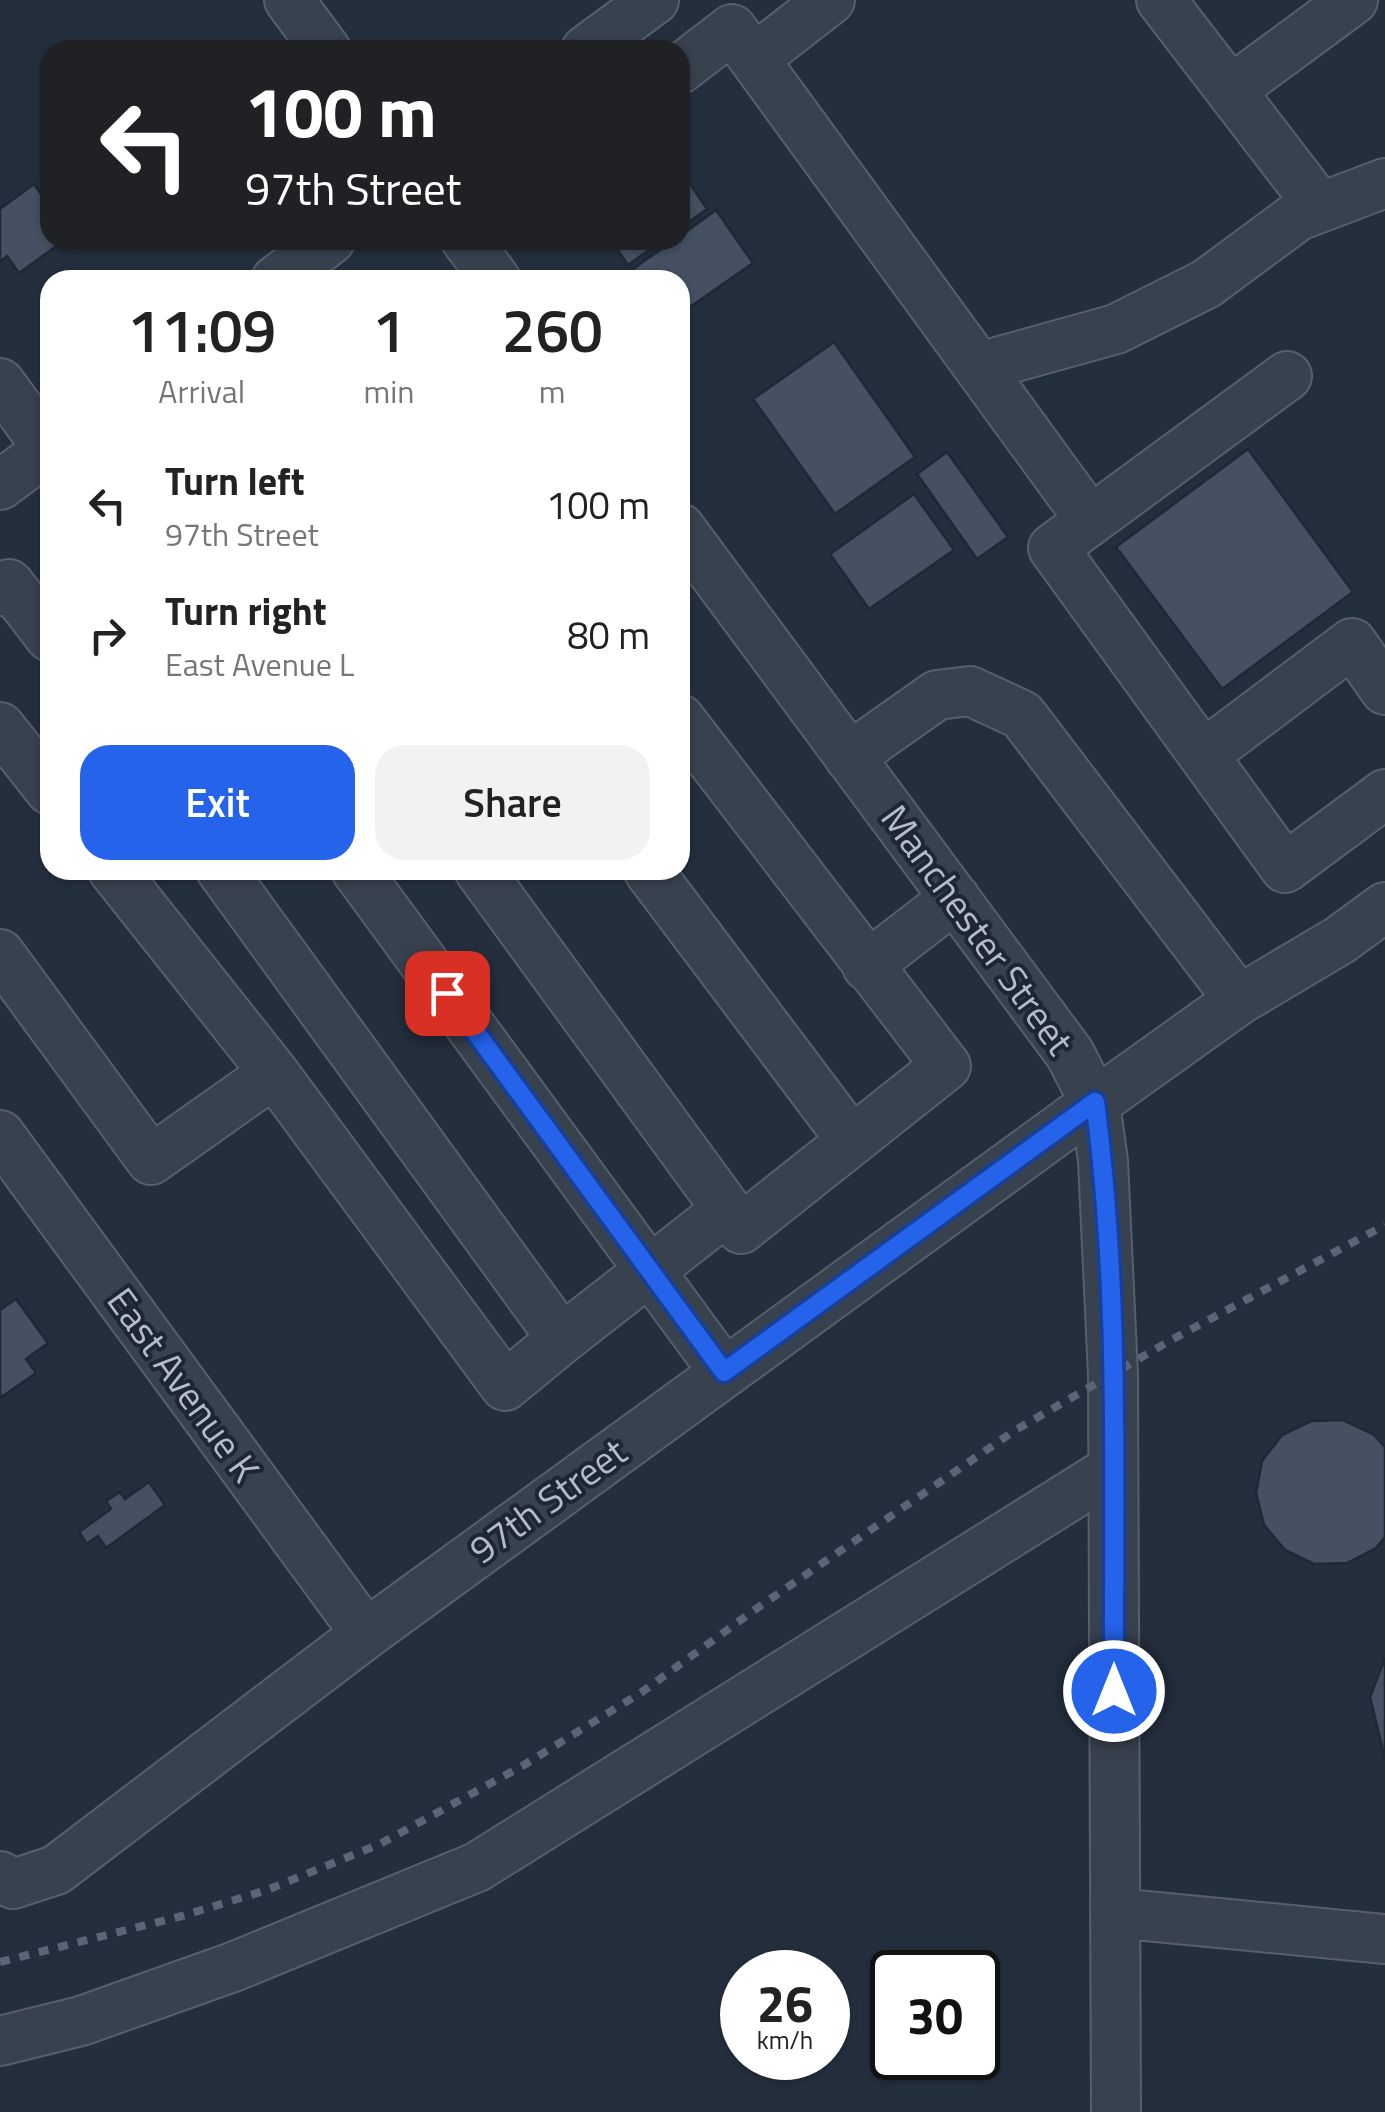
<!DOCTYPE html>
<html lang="en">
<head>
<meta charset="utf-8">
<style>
	:root { --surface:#fff; --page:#f2f2f2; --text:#222; --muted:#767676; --accent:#2563eb }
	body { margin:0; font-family:"Titillium Web",sans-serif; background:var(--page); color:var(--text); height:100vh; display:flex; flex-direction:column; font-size:38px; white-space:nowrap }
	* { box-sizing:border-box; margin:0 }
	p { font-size:32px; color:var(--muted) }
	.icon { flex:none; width:55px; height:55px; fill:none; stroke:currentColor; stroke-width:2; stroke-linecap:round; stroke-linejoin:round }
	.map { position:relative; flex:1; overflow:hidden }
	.panel { position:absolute; left:40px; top:270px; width:650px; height:610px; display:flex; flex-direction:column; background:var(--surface); border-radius:30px; box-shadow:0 2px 8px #0004 }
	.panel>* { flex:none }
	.hud { position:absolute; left:40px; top:40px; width:650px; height:210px; border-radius:30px; box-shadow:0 2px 8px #0004; background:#202124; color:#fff; overflow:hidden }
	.speed { position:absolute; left:720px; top:1950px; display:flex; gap:20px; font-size:50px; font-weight:700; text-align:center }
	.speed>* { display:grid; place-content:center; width:130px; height:130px; border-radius:50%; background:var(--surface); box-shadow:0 2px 8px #0004; line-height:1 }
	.speed small { font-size:25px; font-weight:400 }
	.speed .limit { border:5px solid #111; border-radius:15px; background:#fff; color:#111 }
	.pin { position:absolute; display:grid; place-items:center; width:85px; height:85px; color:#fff; margin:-42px; border-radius:20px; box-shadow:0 5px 15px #0006 }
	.me { position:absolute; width:110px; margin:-55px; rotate:0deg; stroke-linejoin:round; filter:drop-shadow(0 0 8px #0008) }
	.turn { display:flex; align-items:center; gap:35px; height:210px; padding:0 40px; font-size:45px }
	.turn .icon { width:130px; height:130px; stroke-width:2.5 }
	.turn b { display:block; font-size:70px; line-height:85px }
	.eta { display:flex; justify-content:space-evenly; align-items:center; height:170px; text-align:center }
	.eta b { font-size:60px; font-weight:600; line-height:70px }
	.cta { display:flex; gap:20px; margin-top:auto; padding:20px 40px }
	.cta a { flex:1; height:115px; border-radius:30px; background:var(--accent); color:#fff; font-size:40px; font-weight:600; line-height:115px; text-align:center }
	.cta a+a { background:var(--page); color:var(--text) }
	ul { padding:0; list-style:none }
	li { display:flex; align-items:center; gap:30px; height:130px; padding:0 40px }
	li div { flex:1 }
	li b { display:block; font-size:38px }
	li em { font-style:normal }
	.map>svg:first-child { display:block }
	.building { fill:#455162; stroke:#1f2835; stroke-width:2.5 }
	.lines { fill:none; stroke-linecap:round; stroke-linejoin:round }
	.minor-casing { stroke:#565f6c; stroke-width:52 }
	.minor { stroke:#38414e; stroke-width:48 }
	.rail { stroke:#5a6575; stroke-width:8; stroke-dasharray:10 10; stroke-linecap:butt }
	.route-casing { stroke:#184099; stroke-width:25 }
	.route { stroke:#2563eb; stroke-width:18 }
	.labels { text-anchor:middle; stroke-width:8; stroke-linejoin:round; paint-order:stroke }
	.street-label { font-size:38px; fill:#b4bcc9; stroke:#1d2633 }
</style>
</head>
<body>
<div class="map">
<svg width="1385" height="2112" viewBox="0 0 1385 2112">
	<rect width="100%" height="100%" fill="#242f3e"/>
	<!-- building -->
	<path class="building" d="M680,169L707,209L680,228Z
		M34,184L50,207V240H65L19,273L7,256L0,262V209Z
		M716,210L753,263L680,314V280H641L633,269L674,240H680V236Z
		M611,240H663L628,265Z
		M834,342L915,457L835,514L753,399Z
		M1248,449L1353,592L1222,689L1116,547Z
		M947,452L1008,537L977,559L917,474Z
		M914,494L954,550L869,609L830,554Z
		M16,1299L48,1343L26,1359L36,1373L0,1398V1310Z
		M1343,1420L1373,1434L1385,1447V1537L1376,1548L1347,1563L1314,1564L1285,1550L1264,1525L1256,1493L1262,1461L1282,1435L1311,1421Z
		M149,1482L165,1505L106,1548L98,1536L87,1544L79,1532L111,1509L106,1501L120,1492L125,1499Z
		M1385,1658V1759L1370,1697Z"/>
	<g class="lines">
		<defs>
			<path id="minor" d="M289,0L326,50
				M1161,0L1320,207
				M586,50L654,0
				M754,59L830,0
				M680,69L732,29L1074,498
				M1231,90L1353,0
				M466,240L496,280
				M276,280L330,240
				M979,367L1116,329L1206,284L1298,216L1385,183
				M1287,376L1053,548L1285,868L1385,794
				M0,383L50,451
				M0,485L50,448
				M680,528L1070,1054L1095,1103L1103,1161L1113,1375L1116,2112
				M0,591L9,584L50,637
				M0,727L50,790
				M1203,755L1352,643L1385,690
				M849,757L937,695L970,691L1022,715L1239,1000
				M113,870L274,1073
				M221,870L562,1339L727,1210
				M356,870L724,1372
				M479,870L741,1229L946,1066L680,719
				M648,870L852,1141
				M0,954L151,1160L274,1073L505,1386L562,1339
				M867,966L955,898
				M0,1135L366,1634
				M0,1876L13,1884L56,1870L366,1634L1095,1103L1239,1000L1340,940L1385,907
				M1115,1913L1385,1939
				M0,2041L81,2021L233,1967L477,1867L1113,1469"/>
		</defs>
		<!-- minor casing -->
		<use href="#minor" class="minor-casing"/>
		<!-- minor -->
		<use href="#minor" class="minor"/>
		<!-- rail -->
		<path class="rail" d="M0,1962L182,1916L267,1890L380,1844L524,1765L642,1692L756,1609L1014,1431L1173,1339L1385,1225"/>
	</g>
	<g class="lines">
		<defs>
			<path id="route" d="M447,993L724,1372L1095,1102C1121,1297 1113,1495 1114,1691"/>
		</defs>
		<!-- route casing -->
		<use href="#route" class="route-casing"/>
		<!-- route -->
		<use href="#route" class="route"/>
	</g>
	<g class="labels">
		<!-- street labels -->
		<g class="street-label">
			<text transform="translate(977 930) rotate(54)" y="13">Manchester Street</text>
			<text transform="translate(183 1385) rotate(54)" y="13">East Avenue K</text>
			<text transform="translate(548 1501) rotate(-36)" y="13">97th Street</text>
		</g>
	</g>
</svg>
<div class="speed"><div>26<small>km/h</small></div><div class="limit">30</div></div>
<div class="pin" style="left:447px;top:993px;background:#d93025"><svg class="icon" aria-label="arrive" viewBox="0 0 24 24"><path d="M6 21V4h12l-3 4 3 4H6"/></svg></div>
<svg class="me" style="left:1114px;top:1691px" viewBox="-20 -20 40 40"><circle r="17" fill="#2563eb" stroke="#fff" stroke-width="3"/><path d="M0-11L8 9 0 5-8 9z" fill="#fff"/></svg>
<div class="hud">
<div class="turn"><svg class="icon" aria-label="left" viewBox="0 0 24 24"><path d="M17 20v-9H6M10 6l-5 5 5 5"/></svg><div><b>100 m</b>97th Street</div></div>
</div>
<section class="panel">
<div class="eta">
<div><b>11:09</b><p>Arrival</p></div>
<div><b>1</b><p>min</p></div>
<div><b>260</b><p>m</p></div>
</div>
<ul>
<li><svg class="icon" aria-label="left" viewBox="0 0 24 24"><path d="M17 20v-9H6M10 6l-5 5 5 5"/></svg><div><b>Turn left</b><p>97th Street</p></div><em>100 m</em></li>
<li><svg class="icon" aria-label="right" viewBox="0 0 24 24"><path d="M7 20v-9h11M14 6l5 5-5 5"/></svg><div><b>Turn right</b><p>East Avenue L</p></div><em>80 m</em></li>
</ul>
<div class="cta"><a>Exit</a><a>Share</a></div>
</section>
</div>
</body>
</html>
